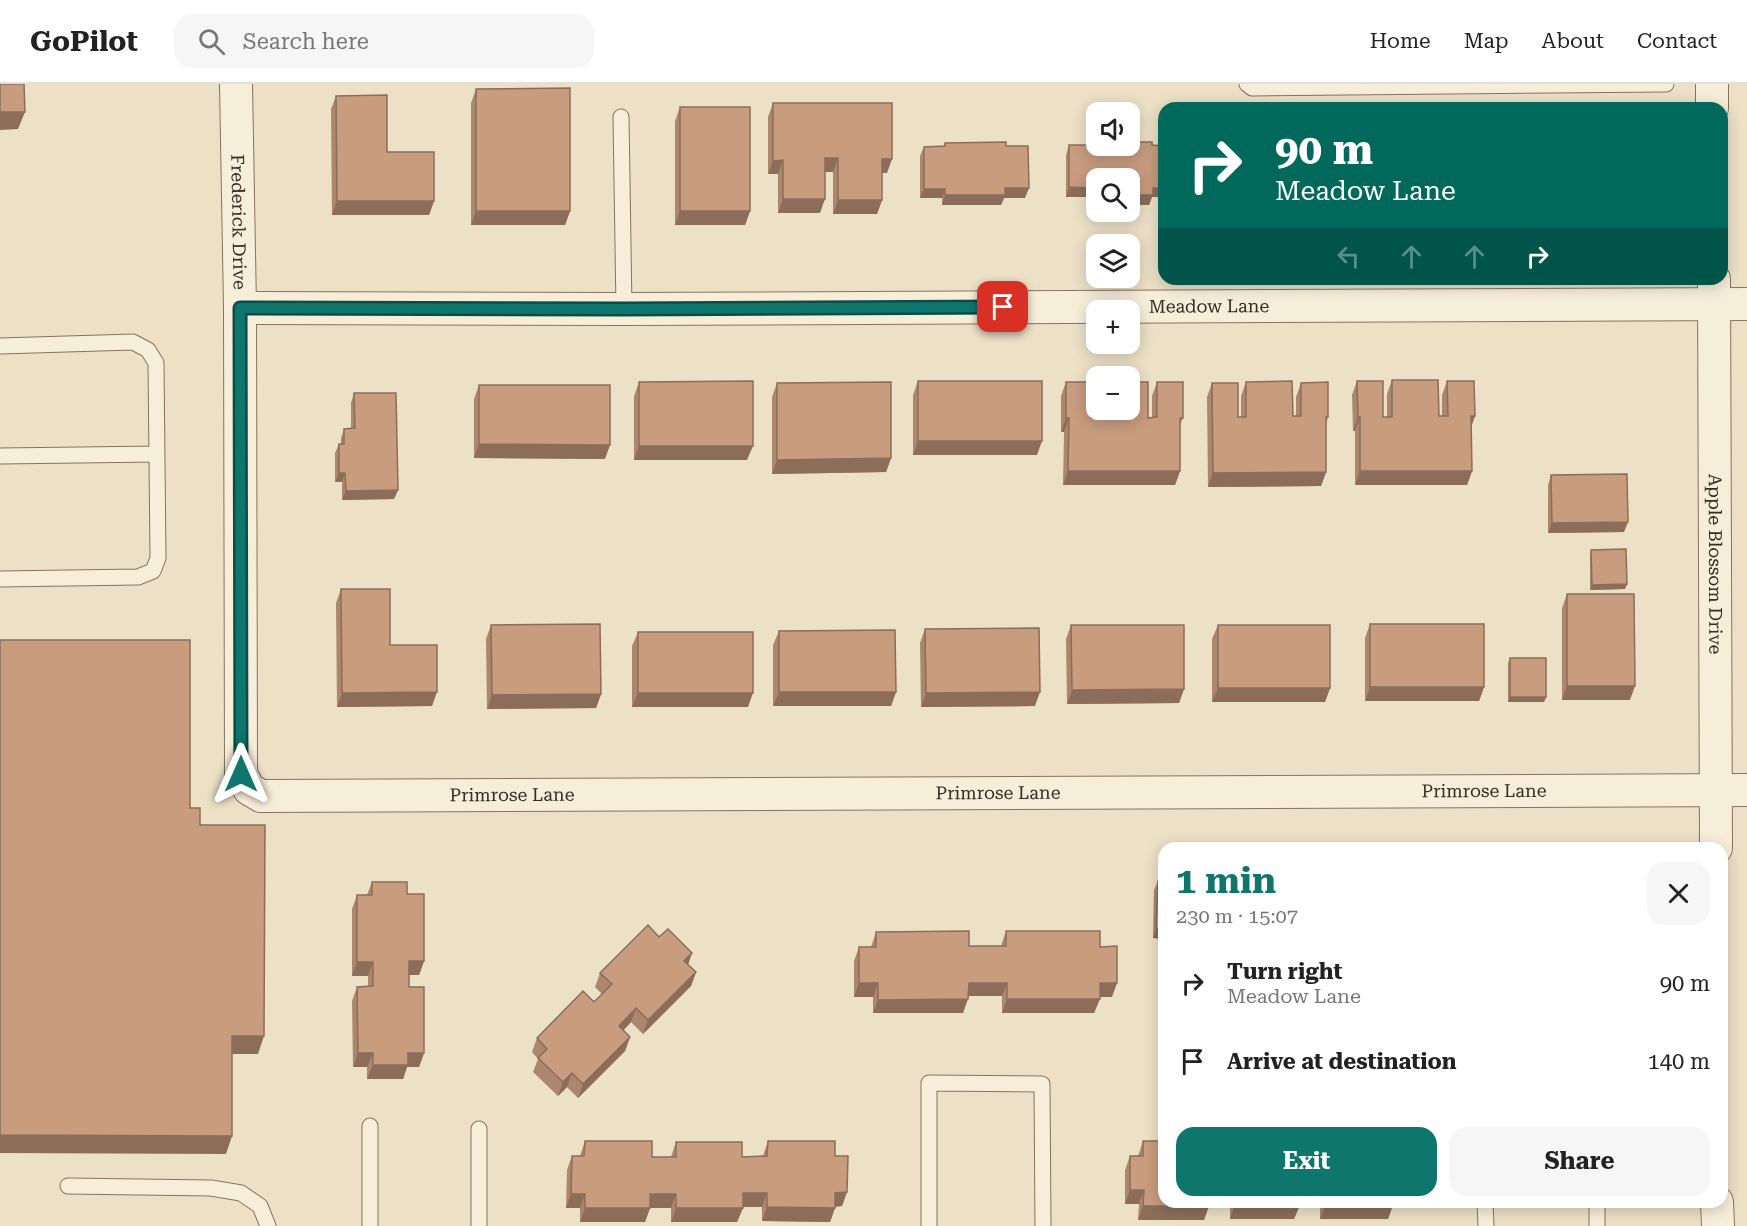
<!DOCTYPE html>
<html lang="en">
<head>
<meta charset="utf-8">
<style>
	:root { --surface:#fff; --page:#f6f6f6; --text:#222; --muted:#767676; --line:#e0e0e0; --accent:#0f766e }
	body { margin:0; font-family:"Roboto Serif",serif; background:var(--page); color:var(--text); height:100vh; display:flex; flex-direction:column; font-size:22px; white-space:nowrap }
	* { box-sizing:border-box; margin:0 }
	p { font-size:20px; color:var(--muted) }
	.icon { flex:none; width:33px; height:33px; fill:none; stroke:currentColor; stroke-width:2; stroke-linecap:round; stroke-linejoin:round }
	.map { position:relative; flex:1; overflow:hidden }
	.drawer { position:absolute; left:1158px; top:758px; width:570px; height:366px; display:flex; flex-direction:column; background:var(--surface); border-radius:18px; box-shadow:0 3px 15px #0003 }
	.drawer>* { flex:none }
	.banner { position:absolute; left:1158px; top:18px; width:570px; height:183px; border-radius:18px; box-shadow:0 3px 15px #0003; background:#00695c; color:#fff; overflow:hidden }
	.controls { position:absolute; left:1086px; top:18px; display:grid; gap:12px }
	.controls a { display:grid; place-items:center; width:54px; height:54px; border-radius:12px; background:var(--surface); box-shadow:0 3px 15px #0003; font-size:30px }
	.pin { position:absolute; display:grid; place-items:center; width:51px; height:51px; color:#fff; margin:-26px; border-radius:12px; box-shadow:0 3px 9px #0006 }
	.me { position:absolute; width:66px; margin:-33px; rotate:0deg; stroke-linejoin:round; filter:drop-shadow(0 0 4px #0008) }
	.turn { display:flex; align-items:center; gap:21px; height:126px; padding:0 18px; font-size:27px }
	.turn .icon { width:78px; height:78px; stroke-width:2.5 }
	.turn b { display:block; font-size:42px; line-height:51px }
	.lanes { display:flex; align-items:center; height:57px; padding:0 18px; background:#0003; justify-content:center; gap:30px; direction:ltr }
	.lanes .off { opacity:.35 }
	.round { display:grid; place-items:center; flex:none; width:63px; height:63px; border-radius:18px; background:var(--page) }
	.head { display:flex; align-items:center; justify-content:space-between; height:102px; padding:0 18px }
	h1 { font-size:36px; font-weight:700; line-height:45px; color:var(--accent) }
	.cta { display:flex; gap:12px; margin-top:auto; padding:12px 18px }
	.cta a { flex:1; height:69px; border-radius:18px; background:var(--accent); color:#fff; font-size:24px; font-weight:700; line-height:69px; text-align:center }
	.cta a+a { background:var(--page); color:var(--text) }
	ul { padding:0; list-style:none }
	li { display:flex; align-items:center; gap:18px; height:78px; padding:0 18px }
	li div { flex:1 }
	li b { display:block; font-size:22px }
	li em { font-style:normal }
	header { display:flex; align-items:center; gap:36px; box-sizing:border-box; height:84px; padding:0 30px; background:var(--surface); border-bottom:2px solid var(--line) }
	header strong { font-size:28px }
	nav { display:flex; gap:33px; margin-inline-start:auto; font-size:21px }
	.search { width:420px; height:54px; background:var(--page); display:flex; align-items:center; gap:15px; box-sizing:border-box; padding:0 21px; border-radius:18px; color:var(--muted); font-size:22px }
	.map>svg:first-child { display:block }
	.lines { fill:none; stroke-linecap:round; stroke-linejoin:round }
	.lane-casing { stroke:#87735d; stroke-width:17 }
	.street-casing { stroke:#87735d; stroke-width:34 }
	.lane { stroke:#f7eeda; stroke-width:15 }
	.street { stroke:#f7eeda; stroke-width:32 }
	.wall { fill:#ac866d }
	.shaded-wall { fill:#8c6d59 }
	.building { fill:#c89c7f; stroke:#8c6d59; stroke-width:1.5 }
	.route-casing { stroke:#0a4d48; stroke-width:15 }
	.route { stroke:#0f766e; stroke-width:10 }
	.labels { text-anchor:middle; stroke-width:4.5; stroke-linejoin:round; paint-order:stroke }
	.street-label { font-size:18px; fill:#382b20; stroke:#f4ebd6 }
</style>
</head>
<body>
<header>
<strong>GoPilot</strong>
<div class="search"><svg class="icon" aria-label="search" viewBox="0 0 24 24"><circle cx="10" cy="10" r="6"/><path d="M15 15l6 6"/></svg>Search here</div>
<nav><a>Home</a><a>Map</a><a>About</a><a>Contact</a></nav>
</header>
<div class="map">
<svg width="1747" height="1142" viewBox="0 0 1747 1142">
	<rect width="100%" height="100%" fill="#ece0c7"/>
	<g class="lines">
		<defs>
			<path id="lane" d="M1247,0L1252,4L1666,0
				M621,33L624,225
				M0,262L133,258L148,266L156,279L158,474L153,487L138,493L0,495
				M0,372L157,370
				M370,1042V1142
				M479,1045V1142
				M68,1102L211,1104L241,1109L260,1122L268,1142
				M1485,1118L1486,1142
				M1597,1118V1142
				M929,1142V999L1042,1000L1043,1142"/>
			<g id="street">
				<path id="s1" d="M236,0L240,224L241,690L249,705L261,712L1747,706"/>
				<path d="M1712,0V24"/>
				<path id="s2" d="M1714,195L1716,764"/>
				<path id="s3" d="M240,224L624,225L1747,220"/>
				<path d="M1717,1118L1718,1142"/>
			</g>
		</defs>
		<!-- lane casing -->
		<use href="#lane" class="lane-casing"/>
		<!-- street casing -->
		<use href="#street" class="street-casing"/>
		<!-- lane -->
		<use href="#lane" class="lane"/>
		<!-- street -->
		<use href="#street" class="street"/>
	</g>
	<!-- wall -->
	<path class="wall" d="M476,5L570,127L565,141H471V19Z
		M336,12L387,68L434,117L429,131H332L331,25Z
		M773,19L887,89H882V116L877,130H833V88H825L820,129H778V90H768V33Z
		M680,23L750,127L745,141H675V37Z
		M1093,57L1152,61L1164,113H1152L1149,121H1130V94H1096V120H1089V113H1066V71L1069,61H1091Z
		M945,59L1006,62L1025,114H1004L1001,121H942V114H920V72L924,63L944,62Z
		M1392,296L1439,332H1442V311L1447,297L1475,332L1471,343L1472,387L1467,401H1355V347H1353L1352,311L1357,297L1383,333H1387V310Z
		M918,297L1037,371H913V311Z
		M639,298L747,376H634V312Z
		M1066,298L1091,334H1097V326H1130L1148,334L1152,333V312L1157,298L1183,334L1180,341V387L1175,401H1063L1064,348H1061V312Z
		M1246,298L1293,332H1296V313L1301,299L1328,333L1326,341V388L1321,402L1208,403L1207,313L1212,299L1238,333H1241V312Z
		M777,299L891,374L886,388L772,390V313Z
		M479,301L605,375L474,374V315Z
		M354,309L398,406L394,415L342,416V398H335V369L339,360H341V354L344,345L351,344V319Z
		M1551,391L1624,448L1548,449V401Z
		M1591,466L1627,500L1625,505L1590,506V471Z
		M341,505L390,561L432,622L337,623L336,519Z
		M1567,510L1630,616H1562V524Z
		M1370,540L1484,603L1479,617H1365V554Z
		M491,541L601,610L596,624L487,625L486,555Z
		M1071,541L1184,605L1179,619L1067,620L1066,555Z
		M1218,541L1330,604L1325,618H1212V555Z
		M925,545L1035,622L921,623L920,559Z
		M779,547L896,608L891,622H773V561Z
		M638,548L748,623H632V562Z
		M1510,574L1546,613L1544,618H1508V579Z
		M1158,797L1164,855L1153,854L1154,806Z
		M372,798L407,810L424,877L419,891H409V903L424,969L419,983H407L403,995H367V983H353L352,917L357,903L368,902V892H352V825L357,811H367Z
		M1006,847L1100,863L1112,913H1100L1094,929H1002V912H968L963,929H873V913H854V877L859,863H871L876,848L969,862H1001Z
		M659,853L692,869L688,881L696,888L691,902L643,950L631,938L623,947L630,953L625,967L578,1014L567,1003L558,1012L533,988L538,975L532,968L537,954L594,918L602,910L595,903L600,889Z
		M585,1057L652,1073H671L676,1058L742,1073L763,1072L768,1057L835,1072L847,1108L842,1122L835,1123L830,1138L762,1137V1123H743L737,1138H671V1124H650L645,1138H580V1124H566L567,1086L572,1072H580Z
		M1143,1057L1164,1118H1399L1398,1120H1393L1388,1135H1320V1120H1300L1294,1135H1230V1120H1209L1204,1136H1138L1139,1120H1125V1086L1130,1072H1138Z"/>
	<!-- shaded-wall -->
	<path class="shaded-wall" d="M0,28H25L18,45L0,46Z
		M825,74H838L833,88H820Z
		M882,75H892L887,89H877Z
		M783,76L778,90H768L773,77Z
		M1069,103L1092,104L1089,113H1066Z
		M1005,104H1029L1025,114H1004L1001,121H942L945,111Z
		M1153,104H1164V113H1152L1149,121H1130V111Z
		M924,105H945L942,114H920Z
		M1092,111H1096V120H1089Z
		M783,115H825L820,129H778Z
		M838,116H882L877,130H833Z
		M337,117H434L429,131H332Z
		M476,127H570L565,141H471Z
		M680,127H750L745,141H675Z
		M1471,332H1475L1470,346Z
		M1358,333H1360L1355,347H1353Z
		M1066,334H1069L1064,348H1061Z
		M918,357H1042L1037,371H913Z
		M479,360L610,361L605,375L474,374Z
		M639,362H753L747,376H634Z
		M891,374L886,388L772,390L777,376Z
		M1068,387H1180L1175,401H1063Z
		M1360,387H1472L1467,401H1355Z
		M1326,388L1321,402L1208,403L1213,389Z
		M339,389H345L342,398H335Z
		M398,406L394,415L342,416L346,407Z
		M1628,438L1624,448L1548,449L1552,439Z
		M1627,500L1625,505L1590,506L1592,501Z
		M1567,602H1635L1630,616H1562Z
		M1370,603H1484L1479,617H1365Z
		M1218,604H1330L1325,618H1212Z
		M1184,605L1179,619L1067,620L1072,606Z
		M437,608L432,622L337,623L342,609Z
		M779,608H896L891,622H773Z
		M1040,608L1035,622L921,623L926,609Z
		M638,609H753L748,623H632Z
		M601,610L596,624L487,625L492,611Z
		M1510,613H1546L1544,618H1508Z
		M1156,845H1164V855L1153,854Z
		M692,869L687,883L684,877Z
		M409,877H424L419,891H403Z
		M357,878H373L368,892H352Z
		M696,888L691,902L643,950L648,936Z
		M859,899H878L873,913H854Z
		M969,899H1007L1002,912H963Z
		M1100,899H1117L1112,913H1094Z
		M968,915L963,929H873L878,916Z
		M1007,915H1100L1094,929H1002Z
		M636,924L631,938L614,956L619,942Z
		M232,952H264L258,970H226Z
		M630,953L625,967L578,1014L583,1000Z
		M358,969H373L367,983H353Z
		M408,969H424L419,983H407L403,995H367L373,981Z
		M572,989L567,1003L558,1012L563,998Z
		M0,1051L232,1052L226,1070L0,1069Z
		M1130,1106H1144L1139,1120H1125Z
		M847,1108L842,1122L830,1123L835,1109Z
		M743,1109H767L762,1123H737Z
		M571,1110H585L580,1124H566Z
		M650,1110H676L671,1124H645Z
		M1204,1118H1230V1120H1204Z
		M1295,1118H1321L1320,1120H1294Z
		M1388,1118H1399L1398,1120H1387Z
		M1235,1121H1300L1294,1135H1230Z
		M1326,1121H1393L1388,1135H1320Z
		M1143,1122H1209L1204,1136H1138Z
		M767,1123L835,1124L830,1138L762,1137Z
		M585,1124H650L645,1138H580Z
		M676,1124H743L737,1138H671Z"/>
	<!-- building -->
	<path class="building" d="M0,0H24L25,28H0Z
		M570,4V127H476V5Z
		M387,11V68H434V117H337L336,12Z
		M773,19H892V75H882V116H838V74H825V115H783V76L773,77Z
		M680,23H750V127H680Z
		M1093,57L1096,58V62H1130V58H1152V61L1164,62V104H1153V111H1130V94H1096V111H1092V104L1069,103V61H1092Z
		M1006,58V62H1028L1029,104H1005V111H945V105H924V63L945,62V59Z
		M1392,296H1438L1439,332H1448L1447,297H1474L1475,332H1471L1472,387H1360V333H1358L1357,297H1383V333H1392Z
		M753,297V362H639V298Z
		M918,297H1042V357H918Z
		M1292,297L1293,332H1301V299L1328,298V333H1326V388L1213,389L1212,299H1238V333H1246V298Z
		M891,298V374L777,376V299Z
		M1066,298H1092L1091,334H1102V326H1130V298H1148V334L1157,333V298H1183V334H1180V387H1068L1069,334H1066Z
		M479,301H610V361L479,360Z
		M354,309H396L398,406L346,407L345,389H339V360H344V345L355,344Z
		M1627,390L1628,438L1552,439L1551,391Z
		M1626,465L1627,500L1592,501L1591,466Z
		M341,505H390V561H437V608L342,609Z
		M1567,510H1634L1635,602H1567Z
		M600,540L601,610L492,611L491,541Z
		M1370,540H1484V603H1370Z
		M1071,541H1184V605L1072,606Z
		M1218,541H1330V604H1218Z
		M1039,544L1040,608L926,609L925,545Z
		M895,546L896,608H779V547Z
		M638,548H753V609H638Z
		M0,556H190V724H200V741H265L264,952H232V1052L0,1051Z
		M1510,574H1546V613H1510Z
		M1158,797H1164V845H1156Z
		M372,798H407V810H424V877H409V903H424V969H408V981H373V969H358L357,903L373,902V878H357V811H372Z
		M648,841L659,853L668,845L692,869L684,877L696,888L648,936L636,924L619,942L630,953L583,1000L572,989L563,998L538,974L547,965L537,954L583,907L594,918L612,900L600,889Z
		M969,847V862H1006V847H1100V863L1117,862V899H1100V915H1007V899H969L968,915L878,916V899H859V863H876V848Z
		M585,1057H652V1073H676V1058H742V1073L767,1072L768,1057H835V1072H848L847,1108L835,1109V1124L767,1123V1109H743V1124H676V1110H650V1124H585V1110H571L572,1072H584Z
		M1143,1057H1164V1118H1209V1122H1143L1144,1106H1130V1072H1143Z
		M1235,1118H1300V1121H1235Z
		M1326,1118H1393V1121H1326Z"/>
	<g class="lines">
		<defs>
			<path id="route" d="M241,690L240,224L624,225L1003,223"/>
		</defs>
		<!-- route casing -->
		<use href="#route" class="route-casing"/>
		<!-- route -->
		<use href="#route" class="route"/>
	</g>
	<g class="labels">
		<!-- street labels -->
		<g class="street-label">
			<text dy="6" stroke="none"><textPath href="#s1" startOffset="138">Frederick Drive</textPath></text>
			<text dy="6" stroke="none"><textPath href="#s3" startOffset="969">Meadow Lane</textPath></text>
			<text dy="6" stroke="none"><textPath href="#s2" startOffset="285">Apple Blossom Drive</textPath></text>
			<text dy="6" stroke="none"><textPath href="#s1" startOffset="1944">Primrose Lane</textPath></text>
			<text dy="6" stroke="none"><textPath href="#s1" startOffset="1458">Primrose Lane</textPath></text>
			<text dy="6" stroke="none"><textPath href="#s1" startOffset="972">Primrose Lane</textPath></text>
		</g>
	</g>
</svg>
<div class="controls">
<a><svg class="icon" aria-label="sound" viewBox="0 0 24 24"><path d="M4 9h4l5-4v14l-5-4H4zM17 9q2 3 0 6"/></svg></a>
<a><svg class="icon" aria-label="search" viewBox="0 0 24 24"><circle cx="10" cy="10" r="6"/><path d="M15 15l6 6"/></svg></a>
<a><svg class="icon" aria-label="layers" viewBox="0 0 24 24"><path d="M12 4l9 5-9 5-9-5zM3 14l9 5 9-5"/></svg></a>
<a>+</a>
<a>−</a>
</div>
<div class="pin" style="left:1003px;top:223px;background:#d93025"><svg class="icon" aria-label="arrive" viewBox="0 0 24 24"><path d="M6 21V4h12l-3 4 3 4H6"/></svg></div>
<svg class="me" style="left:241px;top:690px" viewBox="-20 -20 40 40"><path d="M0-17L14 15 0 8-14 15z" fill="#0f766e" stroke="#fff" stroke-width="4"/></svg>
<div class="banner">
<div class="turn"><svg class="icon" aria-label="right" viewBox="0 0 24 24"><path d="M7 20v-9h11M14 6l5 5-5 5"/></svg><div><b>90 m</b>Meadow Lane</div></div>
<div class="lanes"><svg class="icon off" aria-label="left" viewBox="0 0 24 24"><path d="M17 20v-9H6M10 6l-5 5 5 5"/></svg><svg class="icon off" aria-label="ahead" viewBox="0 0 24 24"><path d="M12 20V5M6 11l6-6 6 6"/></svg><svg class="icon off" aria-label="ahead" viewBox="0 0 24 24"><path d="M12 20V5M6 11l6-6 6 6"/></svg><svg class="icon" aria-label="right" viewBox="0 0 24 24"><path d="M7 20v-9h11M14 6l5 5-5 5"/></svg></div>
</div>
<section class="drawer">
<div class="head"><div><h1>1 min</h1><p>230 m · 15:07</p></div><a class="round"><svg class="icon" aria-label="close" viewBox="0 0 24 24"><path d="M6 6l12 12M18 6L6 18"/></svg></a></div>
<ul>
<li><svg class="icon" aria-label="right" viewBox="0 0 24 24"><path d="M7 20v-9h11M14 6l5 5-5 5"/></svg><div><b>Turn right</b><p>Meadow Lane</p></div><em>90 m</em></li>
<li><svg class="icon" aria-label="arrive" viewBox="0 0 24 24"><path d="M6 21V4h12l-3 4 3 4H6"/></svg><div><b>Arrive at destination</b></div><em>140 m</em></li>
</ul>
<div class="cta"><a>Exit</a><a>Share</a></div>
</section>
</div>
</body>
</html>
